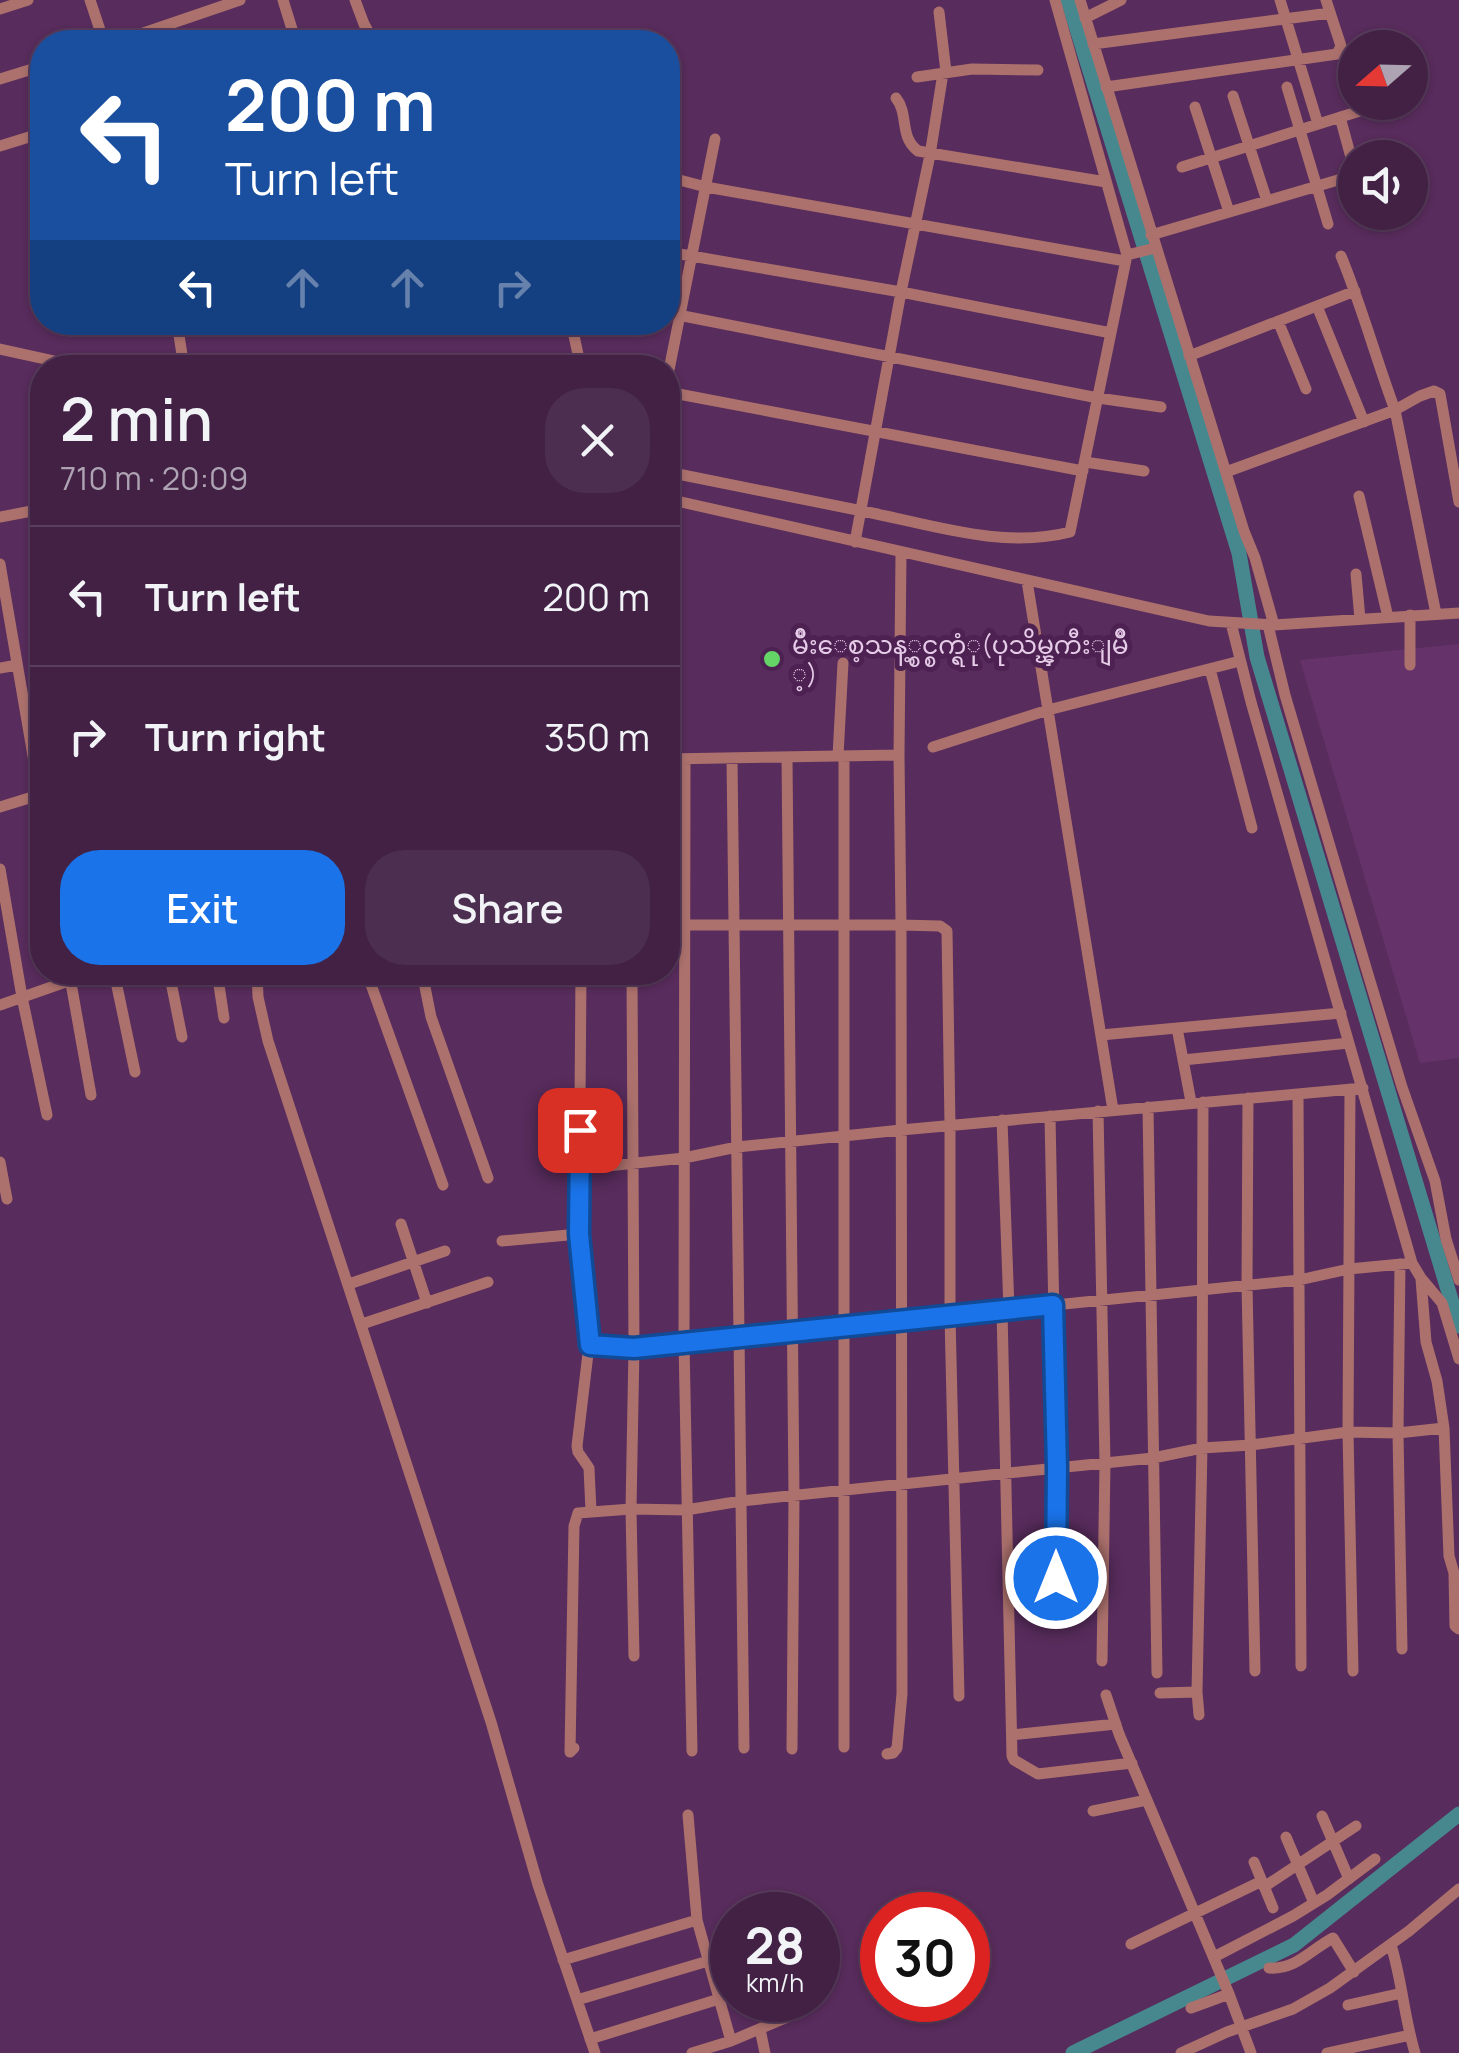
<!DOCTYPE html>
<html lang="en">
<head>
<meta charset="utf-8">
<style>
	:root { --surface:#422145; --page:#4c2e50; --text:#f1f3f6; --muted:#aea3b3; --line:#5a3e5e; --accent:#1a73e8 }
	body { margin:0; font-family:Manrope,"Noto Sans Myanmar",sans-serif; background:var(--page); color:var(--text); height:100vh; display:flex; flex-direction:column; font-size:38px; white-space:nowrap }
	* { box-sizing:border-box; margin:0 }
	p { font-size:32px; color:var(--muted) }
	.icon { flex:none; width:55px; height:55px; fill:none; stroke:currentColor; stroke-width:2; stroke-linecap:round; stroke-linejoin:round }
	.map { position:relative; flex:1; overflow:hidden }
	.drawer { position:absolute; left:30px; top:355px; width:650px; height:630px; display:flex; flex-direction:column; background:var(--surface); border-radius:40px; box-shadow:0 2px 8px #0004,0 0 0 2px var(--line) }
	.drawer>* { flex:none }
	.top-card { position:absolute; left:30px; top:30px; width:650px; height:305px; border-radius:40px; box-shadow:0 2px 8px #0004,0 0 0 2px var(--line); background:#1a4fa0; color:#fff; overflow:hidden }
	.needle { width:65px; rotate:250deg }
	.buttons { position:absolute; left:1338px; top:30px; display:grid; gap:20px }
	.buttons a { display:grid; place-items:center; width:90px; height:90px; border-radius:50%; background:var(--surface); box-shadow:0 2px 8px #0004,0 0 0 2px var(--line); font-size:50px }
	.speed { position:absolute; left:710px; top:1892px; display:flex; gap:20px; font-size:50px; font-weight:700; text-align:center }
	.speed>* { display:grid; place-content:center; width:130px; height:130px; border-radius:50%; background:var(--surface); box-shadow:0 2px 8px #0004,0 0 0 2px var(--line); line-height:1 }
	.speed small { font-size:25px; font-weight:400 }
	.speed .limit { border:15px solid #d22; background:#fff; color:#111 }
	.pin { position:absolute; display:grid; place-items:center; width:85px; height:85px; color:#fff; margin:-42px; border-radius:20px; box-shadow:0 5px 15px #0006 }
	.me { position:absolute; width:110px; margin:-55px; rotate:0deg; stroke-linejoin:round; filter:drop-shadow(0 0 8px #0008) }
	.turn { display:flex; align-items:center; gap:35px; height:210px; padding:0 30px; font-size:45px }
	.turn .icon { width:130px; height:130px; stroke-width:2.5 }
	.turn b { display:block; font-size:70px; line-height:85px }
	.lanes { display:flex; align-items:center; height:95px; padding:0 30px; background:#0003; justify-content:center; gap:50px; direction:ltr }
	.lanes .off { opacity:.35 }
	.round { display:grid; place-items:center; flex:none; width:105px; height:105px; border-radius:40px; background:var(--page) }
	.summary { display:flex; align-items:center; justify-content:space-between; height:170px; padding:0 30px }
	h1 { font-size:60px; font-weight:600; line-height:75px }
	.button { display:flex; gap:20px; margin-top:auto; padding:20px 30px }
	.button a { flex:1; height:115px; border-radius:40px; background:var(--accent); color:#fff; font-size:40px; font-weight:600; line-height:115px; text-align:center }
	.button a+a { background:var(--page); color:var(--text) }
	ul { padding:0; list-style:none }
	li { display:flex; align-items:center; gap:30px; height:140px; padding:0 30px; border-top:2px solid var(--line) }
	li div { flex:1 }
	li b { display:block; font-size:38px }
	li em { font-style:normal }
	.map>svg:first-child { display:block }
	.built { fill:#65336a }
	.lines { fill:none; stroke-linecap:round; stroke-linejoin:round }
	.river { stroke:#46888e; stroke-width:15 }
	.minor { stroke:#ac716d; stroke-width:11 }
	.route-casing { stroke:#114b97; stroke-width:25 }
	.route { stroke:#1a73e8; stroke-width:18 }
	.poi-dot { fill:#65d467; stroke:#4d2151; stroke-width:4 }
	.labels { text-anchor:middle; stroke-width:10; stroke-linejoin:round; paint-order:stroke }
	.poi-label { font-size:25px; fill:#e6cce8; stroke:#4d2151; text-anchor:start }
</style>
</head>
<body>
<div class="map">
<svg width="1459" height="2053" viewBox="0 0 1459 2053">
	<rect width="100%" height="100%" fill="#582c5c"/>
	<!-- built -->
	<path class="built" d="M1459,644V1058L1420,1063L1300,660Z"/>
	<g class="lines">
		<!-- river -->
		<path class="river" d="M1068,0L1239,553L1257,657L1459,1326
			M1073,2053L1294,1945L1459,1814"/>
		<!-- minor -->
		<path class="minor" d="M90,0L104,42
			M283,0L296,42
			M355,0L364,24L374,42
			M1080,0L1244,531L1255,558L1274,625
			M1280,0L1318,124
			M0,9L28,0
			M939,12L946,72
			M1085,18L1121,0
			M117,42L240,0
			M1093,44L1330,13
			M917,77L972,69L1038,70
			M0,79L42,66
			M1106,87L1337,54L1341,46L1326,0
			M1287,87L1328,224
			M1233,96L1267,201
			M896,98C909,114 899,137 918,151L1106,182
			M1195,107L1229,212
			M1340,117L1355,172
			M0,146L42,133
			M1182,167L1382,104
			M668,177L706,187L1125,261
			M1151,235L1355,175
			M668,252L901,292L1111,333
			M1127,255L1155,248
			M1317,306L1364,422
			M668,313L1098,398L1161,407
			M1278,321L1306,389
			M88,322L89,330
			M177,322L184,368
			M571,322L581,368
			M0,349L86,368
			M1189,356L1355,291
			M668,375L715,139
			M668,392L1083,471
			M1085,462L1144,471
			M668,472C736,486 804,499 872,513C936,526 1005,549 1070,532L1127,255L1055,0
			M1226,472L1395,410C1376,359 1362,307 1341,256
			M1359,496L1388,617
			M668,499L1209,621L1274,625L1459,613
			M0,517L42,509
			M855,542L901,292L930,155L943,73
			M0,564L42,808
			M1356,574L1360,619
			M1027,581L1113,1110
			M1436,614L1395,410L1420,396L1434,391L1440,394L1459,502
			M1231,623L1251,702L1412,1263L1421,1278L1442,1303L1459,1359
			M1268,625L1285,695L1367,971L1402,1087L1435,1181L1446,1239L1459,1280
			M1410,665V615
			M0,668L17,665
			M1210,669L1252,828
			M933,747L1048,710L1240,661
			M838,756L843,663
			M787,757L794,1495L792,1749
			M844,757V1747
			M732,758L744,1748
			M668,759L899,755
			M685,759L684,1342L692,1751
			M0,807L42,794
			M0,869L22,997L47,1115
			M668,928L683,929L687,925H901L940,926L947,931L950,1125V1316L959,1696
			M69,972L91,1095
			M114,972L135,1072
			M169,972L182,1037
			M217,972L224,1018
			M257,972L258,997L268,1041L491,1722L538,1885L595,2053
			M369,972V979L443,1185
			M422,972L431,1017L488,1178
			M581,972L579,1234L589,1345L577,1446L578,1452L589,1468L591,1511
			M632,972L634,1348L631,1509L634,1656
			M0,1005L94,972
			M1177,1028L1191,1102
			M1101,1035L1341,1013
			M1183,1060L1349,1043
			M1350,1089L1348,1432L1353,1671
			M1298,1094L1301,1666
			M1248,1098L1247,1285L1255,1671
			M1148,1107L1157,1673
			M1098,1111L1105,1463L1102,1661
			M1050,1116L1057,1468L1056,1614
			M1002,1120L1009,1309
			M0,1162L7,1199
			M579,1169L684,1158L737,1147L901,1130L1363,1088
			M401,1224L427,1303
			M502,1241L579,1234
			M1400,1264L1398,1433L1402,1649
			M1421,1279L1426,1342L1437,1381L1444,1428L1449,1556L1454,1573L1455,1626L1459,1629
			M349,1284L445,1251
			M1002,1310L1012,1756L1014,1760L1038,1774L1132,1763
			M362,1324L488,1282
			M589,1345L634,1348L1299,1280L1349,1269L1412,1263
			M1160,1693L1197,1692
			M1106,1695L1119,1734L1229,1994
			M1199,1715L1197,1692L1202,1448L1203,1102
			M1012,1735L1116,1724
			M574,1748L570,1752L574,1526L578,1513L631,1509L686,1510L741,1501L1153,1458L1202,1448L1251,1445L1348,1432L1398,1433L1444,1428
			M887,1754L893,1753L897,1748L902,1694L901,925L899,755L901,553
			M1093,1811L1147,1800
			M688,1815L697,1920L731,2041
			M1322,1816L1349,1879
			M1286,1837L1314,1903
			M1254,1862L1273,1908
			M1264,1887L1356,1826
			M1131,1944L1262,1881
			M1391,1945C1402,1980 1404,2017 1415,2053
			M1214,1957L1293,1916L1327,1895L1375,1859
			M563,1960L697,1920
			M1269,1968C1296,1970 1310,1950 1333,1938L1354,1972
			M577,2000L708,1961
			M1348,2005L1402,1993
			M1191,2008L1229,1994L1251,2053
			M760,2029L765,2053
			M590,2039L732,1995
			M692,2053L731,2041L802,2011
			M1181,2053L1227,2032L1293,2009L1330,1988L1409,1931L1459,1889
			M1327,2053L1410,2035"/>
	</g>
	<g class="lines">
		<defs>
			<path id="route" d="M580,1130L579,1234L590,1345L634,1348L1053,1305L1057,1468L1056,1578"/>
		</defs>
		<!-- route casing -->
		<use href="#route" class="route-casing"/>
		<!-- route -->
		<use href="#route" class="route"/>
	</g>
	<!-- markers -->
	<circle class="poi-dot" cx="772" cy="659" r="10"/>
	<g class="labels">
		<!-- poi labels -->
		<g class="poi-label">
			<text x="792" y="654">မ်ိဳးေစ့သန့္စင္စက္ရံု(ပုသိမ္ၾကီးျမိဳ<tspan x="792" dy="29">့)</tspan></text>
		</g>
	</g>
</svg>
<div class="buttons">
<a><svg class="needle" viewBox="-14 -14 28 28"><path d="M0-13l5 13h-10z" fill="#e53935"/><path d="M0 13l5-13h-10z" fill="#aea3b3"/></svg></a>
<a><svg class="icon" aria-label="sound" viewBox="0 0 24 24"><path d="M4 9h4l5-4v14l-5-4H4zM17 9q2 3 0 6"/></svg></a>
</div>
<div class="speed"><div>28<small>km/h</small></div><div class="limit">30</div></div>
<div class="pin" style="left:580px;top:1130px;background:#d93025"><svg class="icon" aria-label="arrive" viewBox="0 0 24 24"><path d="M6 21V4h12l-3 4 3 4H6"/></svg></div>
<svg class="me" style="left:1056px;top:1578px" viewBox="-20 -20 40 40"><circle r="17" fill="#1a73e8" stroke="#fff" stroke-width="3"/><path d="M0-11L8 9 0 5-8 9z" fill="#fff"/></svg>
<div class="top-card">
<div class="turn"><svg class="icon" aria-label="left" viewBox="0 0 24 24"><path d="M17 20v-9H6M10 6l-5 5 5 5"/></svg><div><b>200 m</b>Turn left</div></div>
<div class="lanes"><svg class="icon" aria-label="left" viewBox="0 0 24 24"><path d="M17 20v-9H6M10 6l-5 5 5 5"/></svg><svg class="icon off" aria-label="ahead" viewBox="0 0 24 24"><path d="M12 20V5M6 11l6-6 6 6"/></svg><svg class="icon off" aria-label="ahead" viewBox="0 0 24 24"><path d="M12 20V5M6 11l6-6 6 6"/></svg><svg class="icon off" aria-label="right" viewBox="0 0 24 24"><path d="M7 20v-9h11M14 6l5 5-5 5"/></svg></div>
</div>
<section class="drawer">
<div class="summary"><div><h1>2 min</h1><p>710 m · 20:09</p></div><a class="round"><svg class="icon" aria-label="close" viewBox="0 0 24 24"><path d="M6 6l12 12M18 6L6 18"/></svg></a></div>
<ul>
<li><svg class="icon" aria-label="left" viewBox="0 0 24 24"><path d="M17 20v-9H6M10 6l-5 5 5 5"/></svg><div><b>Turn left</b></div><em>200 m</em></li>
<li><svg class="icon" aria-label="right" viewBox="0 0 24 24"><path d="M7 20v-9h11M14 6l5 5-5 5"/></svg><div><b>Turn right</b></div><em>350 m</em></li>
</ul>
<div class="button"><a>Exit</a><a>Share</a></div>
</section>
</div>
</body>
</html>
